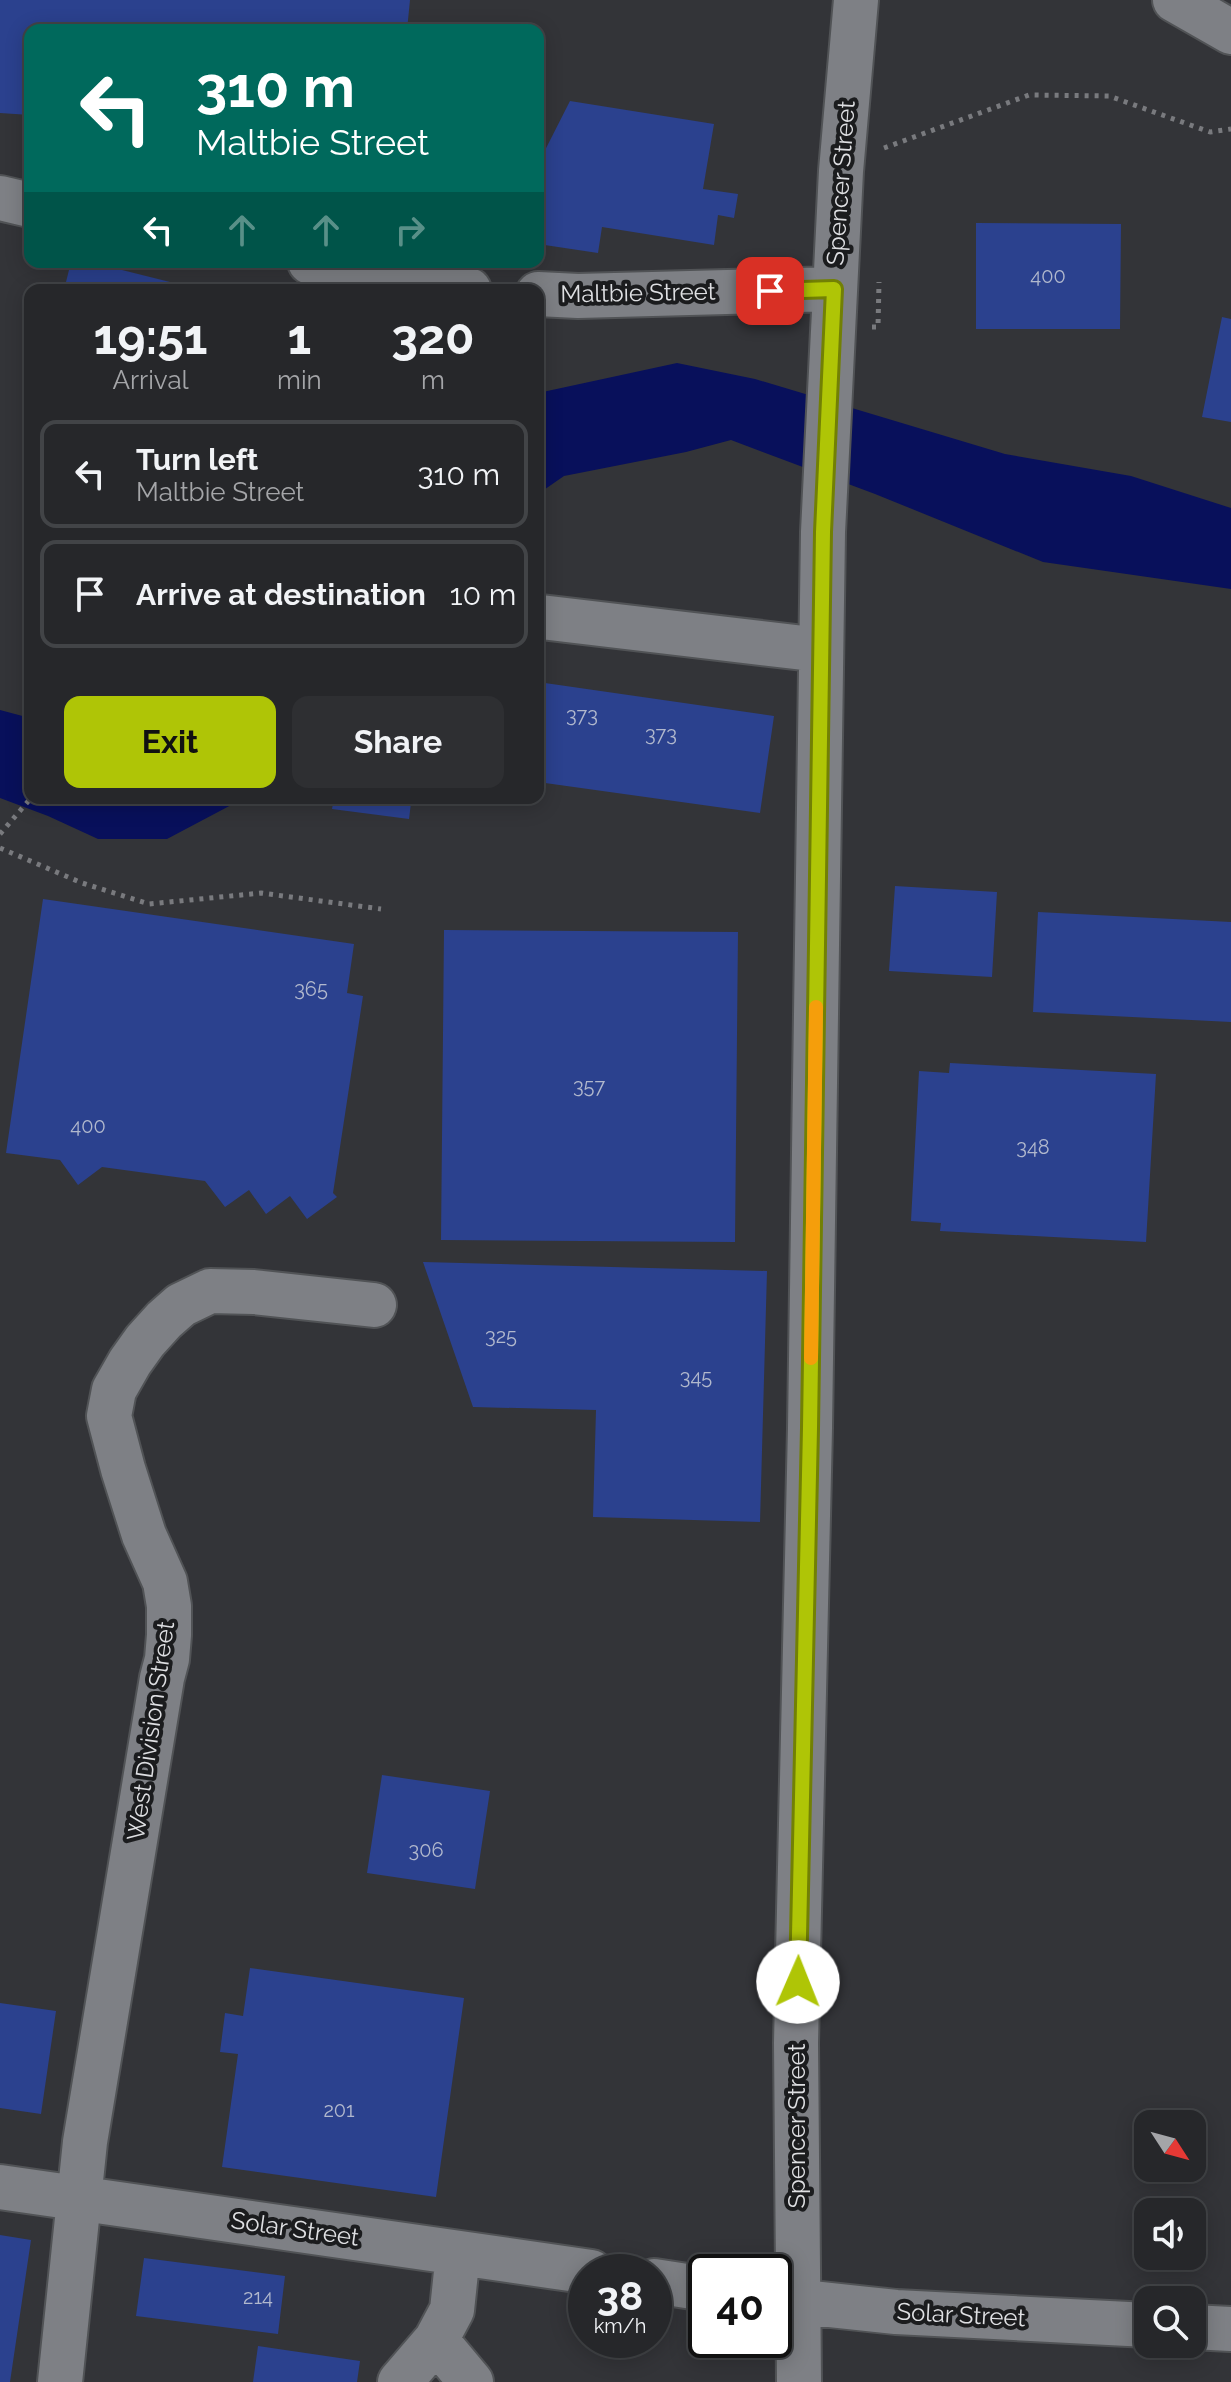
<!DOCTYPE html>
<html lang="en">
<head>
<meta charset="utf-8">
<style>
	:root { --surface:#26272a; --page:#2e2f32; --text:#f1f3f6; --muted:#a4a5a8; --line:#424447; --accent:#afc506 }
	body { margin:0; font-family:Raleway,sans-serif; background:var(--page); color:var(--text); height:100vh; display:flex; flex-direction:column; font-size:30px; white-space:nowrap }
	* { box-sizing:border-box; margin:0 }
	p { font-size:26px; color:var(--muted) }
	.icon { flex:none; width:44px; height:44px; fill:none; stroke:currentColor; stroke-width:2; stroke-linecap:round; stroke-linejoin:round }
	.map { position:relative; flex:1; overflow:hidden }
	.sheet { position:absolute; left:24px; top:284px; width:520px; height:520px; display:flex; flex-direction:column; background:var(--surface); border-radius:16px; box-shadow:0 4px 20px #0003,0 0 0 2px var(--line) }
	.sheet>* { flex:none }
	.banner { position:absolute; left:24px; top:24px; width:520px; height:244px; border-radius:16px; box-shadow:0 4px 20px #0003,0 0 0 2px var(--line); background:#00695c; color:#fff; overflow:hidden }
	.needle { width:52px; rotate:126deg }
	.tools { position:absolute; left:1134px; top:2110px; display:grid; gap:16px }
	.tools a { display:grid; place-items:center; width:72px; height:72px; border-radius:16px; background:var(--surface); box-shadow:0 4px 20px #0003,0 0 0 2px var(--line); font-size:40px }
	.speed { position:absolute; left:568px; top:2254px; display:flex; gap:16px; font-size:40px; font-weight:700; text-align:center }
	.speed>* { display:grid; place-content:center; width:104px; height:104px; border-radius:50%; background:var(--surface); box-shadow:0 4px 20px #0003,0 0 0 2px var(--line); line-height:1 }
	.speed small { font-size:20px; font-weight:400 }
	.speed .limit { border:4px solid #111; border-radius:12px; background:#fff; color:#111 }
	.pin { position:absolute; display:grid; place-items:center; width:68px; height:68px; color:#fff; margin:-34px; border-radius:16px; box-shadow:0 4px 12px #0006 }
	.me { position:absolute; width:88px; margin:-44px; rotate:1deg; stroke-linejoin:round; filter:drop-shadow(0 0 6px #0008) }
	.turn { display:flex; align-items:center; gap:28px; height:168px; padding:0 40px; font-size:36px }
	.turn .icon { width:104px; height:104px; stroke-width:2.5 }
	.turn b { display:block; font-size:56px; line-height:68px }
	.lanes { display:flex; align-items:center; height:76px; padding:0 40px; background:#0003; justify-content:center; gap:40px; direction:ltr }
	.lanes .off { opacity:.35 }
	.eta { display:flex; justify-content:space-evenly; align-items:center; height:136px; text-align:center }
	.eta b { font-size:48px; font-weight:700; line-height:56px }
	.button { display:flex; gap:16px; margin-top:auto; padding:16px 40px }
	.button a { flex:1; height:92px; border-radius:16px; background:var(--accent); color:#111; font-size:32px; font-weight:700; line-height:92px; text-align:center }
	.button a+a { background:var(--page); color:var(--text) }
	ul { padding:0; list-style:none }
	li { display:flex; align-items:center; gap:24px; height:108px; margin:0 16px 12px; padding:0 24px; border:4px solid var(--line); border-radius:16px }
	li div { flex:1 }
	li b { display:block; font-size:30px }
	li em { font-style:normal }
	.map>svg:first-child { display:block }
	.water { fill:#08105b }
	.building { fill:#2b418e }
	.lines { fill:none; stroke-linecap:round; stroke-linejoin:round }
	.minor-casing { stroke:#515356; stroke-width:48 }
	.path { stroke:#797a7e; stroke-width:5; stroke-dasharray:4 6; stroke-linecap:butt }
	.minor { stroke:#7e8085; stroke-width:44 }
	.route-casing { stroke:#728004; stroke-width:20 }
	.route { stroke:#afc506; stroke-width:14 }
	.slow { stroke:#f59e0b; stroke-width:14 }
	.labels { text-anchor:middle; stroke-width:8; stroke-linejoin:round; paint-order:stroke }
	.number-label { font-size:20px; fill:#b1b8cd }
	.street-label { font-size:24px; fill:#dedfe2; stroke:#1b1c1e }
</style>
</head>
<body>
<div class="map">
<svg width="1231" height="2382" viewBox="0 0 1231 2382">
	<rect width="100%" height="100%" fill="#333438"/>
	<!-- water -->
	<path class="water" d="M677,363L755,379L1005,454L1131,476L1231,508V589L1043,562L875,494L731,440L686,452L564,476L538,494V393Z
		M0,710L30,718V798H238L235,803L167,839H98L48,816L0,798Z"/>
	<!-- building -->
	<path class="building" d="M0,0H410L407,30H30V115L0,113Z
		M570,101L714,124L703,189L738,194L734,218L718,215L714,245L602,227L598,253L538,244V164Z
		M976,223L1121,224L1120,329H976Z
		M71,262H90L202,290H64Z
		M1222,317L1231,319V422L1202,417Z
		M538,682L774,716L760,813L538,782Z
		M334,798H376L411,803L409,819L332,809Z
		M895,886L997,892L992,977L889,971Z
		M43,899L354,944L347,993L363,996L333,1193L337,1197L307,1219L290,1196L266,1214L249,1190L225,1207L205,1181L102,1167L78,1185L60,1160L6,1153Z
		M1038,912L1231,922V1022L1033,1012Z
		M444,930L738,932L735,1242L441,1240Z
		M950,1063L1156,1074L1146,1242L940,1231L941,1223L911,1221L919,1071L949,1073Z
		M423,1262L767,1271L760,1522L593,1517L596,1410L473,1407Z
		M382,1775L490,1791L475,1889L367,1873Z
		M250,1968L464,1998L436,2197L222,2167L238,2054L220,2052L225,2013L243,2016Z
		M0,2003L56,2011L41,2114L0,2108Z
		M0,2235L31,2240L10,2382H0Z
		M144,2258L285,2276L278,2334L136,2316Z
		M258,2346L360,2361L357,2382H253Z"/>
	<g class="lines">
		<defs>
			<path id="minor" d="M1175,0L1231,32
				M0,198L30,205
				M310,262L411,283L469,290
				M538,294L578,296L834,289
				M538,619L541,617L821,650
				M0,2187L591,2272
				M654,2281L706,2289
				M774,2299L896,2312L1148,2325
				M1192,2327L1231,2329
				M436,2340L471,2382
				M60,2382L85,2142L162,1678L167,1659L169,1635V1606L165,1582L144,1535L123,1469L109,1416L114,1390L130,1362L145,1341L164,1320L181,1305L210,1291L254,1292L374,1305
				M400,2382L436,2340L452,2310L458,2253
				M799,2382L796,2043L810,1428L823,532L841,171L856,0"/>
		</defs>
		<!-- minor casing -->
		<use href="#minor" class="minor-casing"/>
		<!-- path -->
		<path class="path" d="M884,148L1029,95L1109,96L1210,132L1231,129
			M872,327H878L879,282
			M0,834L31,798
			M0,848L82,883L149,904L261,893L381,909"/>
		<!-- minor -->
		<use href="#minor" class="minor"/>
	</g>
	<g class="lines">
		<defs>
			<path id="route" d="M770,291L834,289L823,532L810,1428L798,1982"/>
		</defs>
		<!-- route casing -->
		<use href="#route" class="route-casing"/>
		<!-- route -->
		<use href="#route" class="route"/>
		<!-- slow -->
		<path class="slow" d="M811,1358L816,1007"/>
	</g>
	<g class="labels">
		<!-- number labels -->
		<g class="number-label">
			<text x="1048" y="283">400</text>
			<text x="582" y="722">373</text>
			<text x="661" y="741">373</text>
			<text x="311" y="996">365</text>
			<text x="589" y="1093">357</text>
			<text x="88" y="1133">400</text>
			<text x="1033" y="1154">348</text>
			<text x="501" y="1343">325</text>
			<text x="696" y="1384">345</text>
			<text x="426" y="1857">306</text>
			<text x="339" y="2117">201</text>
			<text x="258" y="2304">214</text>
		</g>
		<!-- street labels -->
		<g class="street-label">
			<text transform="translate(841 183) rotate(-86)" y="8">Spencer Street</text>
			<text transform="translate(638 293) rotate(-1)" y="8">Maltbie Street</text>
			<text transform="translate(151 1731) rotate(-82)" y="8">West Division Street</text>
			<text transform="translate(797 2126) rotate(-90)" y="8">Spencer Street</text>
			<text transform="translate(295 2229) rotate(8)" y="8">Solar Street</text>
			<text transform="translate(961 2315) rotate(3)" y="8">Solar Street</text>
		</g>
	</g>
</svg>
<div class="tools">
<a><svg class="needle" viewBox="-14 -14 28 28"><path d="M0-13l5 13h-10z" fill="#e53935"/><path d="M0 13l5-13h-10z" fill="#a4a5a8"/></svg></a>
<a><svg class="icon" aria-label="sound" viewBox="0 0 24 24"><path d="M4 9h4l5-4v14l-5-4H4zM17 9q2 3 0 6"/></svg></a>
<a><svg class="icon" aria-label="search" viewBox="0 0 24 24"><circle cx="10" cy="10" r="6"/><path d="M15 15l6 6"/></svg></a>
</div>
<div class="speed"><div>38<small>km/h</small></div><div class="limit">40</div></div>
<div class="pin" style="left:770px;top:291px;background:#d93025"><svg class="icon" aria-label="arrive" viewBox="0 0 24 24"><path d="M6 21V4h12l-3 4 3 4H6"/></svg></div>
<svg class="me" style="left:798px;top:1982px" viewBox="-20 -20 40 40"><circle r="19" fill="#fff"/><path d="M0-13L10 11 0 6-10 11z" fill="#afc506"/></svg>
<div class="banner">
<div class="turn"><svg class="icon" aria-label="left" viewBox="0 0 24 24"><path d="M17 20v-9H6M10 6l-5 5 5 5"/></svg><div><b>310 m</b>Maltbie Street</div></div>
<div class="lanes"><svg class="icon" aria-label="left" viewBox="0 0 24 24"><path d="M17 20v-9H6M10 6l-5 5 5 5"/></svg><svg class="icon off" aria-label="ahead" viewBox="0 0 24 24"><path d="M12 20V5M6 11l6-6 6 6"/></svg><svg class="icon off" aria-label="ahead" viewBox="0 0 24 24"><path d="M12 20V5M6 11l6-6 6 6"/></svg><svg class="icon off" aria-label="right" viewBox="0 0 24 24"><path d="M7 20v-9h11M14 6l5 5-5 5"/></svg></div>
</div>
<section class="sheet">
<div class="eta">
<div><b>19:51</b><p>Arrival</p></div>
<div><b>1</b><p>min</p></div>
<div><b>320</b><p>m</p></div>
</div>
<ul>
<li><svg class="icon" aria-label="left" viewBox="0 0 24 24"><path d="M17 20v-9H6M10 6l-5 5 5 5"/></svg><div><b>Turn left</b><p>Maltbie Street</p></div><em>310 m</em></li>
<li><svg class="icon" aria-label="arrive" viewBox="0 0 24 24"><path d="M6 21V4h12l-3 4 3 4H6"/></svg><div><b>Arrive at destination</b></div><em>10 m</em></li>
</ul>
<div class="button"><a>Exit</a><a>Share</a></div>
</section>
</div>
</body>
</html>
